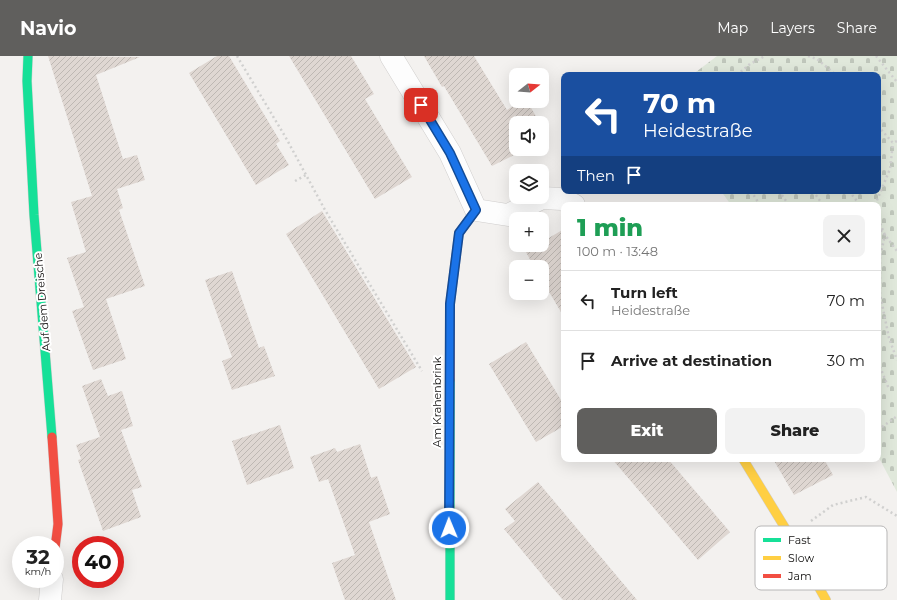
<!DOCTYPE html>
<html lang="en">
<head>
<meta charset="utf-8">
<style>
	:root { --surface:#fff; --page:#f2f2f2; --text:#222; --muted:#767676; --line:#e0e0e0; --accent:#605f5d }
	body { margin:0; font-family:Montserrat,sans-serif; background:var(--page); color:var(--text); height:100vh; display:flex; flex-direction:column; font-size:15px; white-space:nowrap }
	* { box-sizing:border-box; margin:0 }
	p { font-size:13px; color:var(--muted) }
	.icon { flex:none; width:22px; height:22px; fill:none; stroke:currentColor; stroke-width:2; stroke-linecap:round; stroke-linejoin:round }
	.map { position:relative; flex:1; overflow:hidden }
	.side { position:absolute; left:561px; top:146px; width:320px; height:260px; display:flex; flex-direction:column; background:var(--surface); border-radius:8px; box-shadow:0 4px 16px #0002 }
	.side>* { flex:none }
	.hud { position:absolute; left:561px; top:16px; width:320px; height:122px; border-radius:8px; box-shadow:0 4px 16px #0002; background:#1a4fa0; color:#fff; overflow:hidden }
	.needle { width:26px; rotate:73deg }
	.fabs { position:absolute; left:509px; top:12px; display:grid; gap:8px }
	.fabs a { display:grid; place-items:center; width:40px; height:40px; border-radius:8px; background:var(--surface); box-shadow:0 4px 16px #0002; font-size:20px }
	.speed { position:absolute; left:12px; top:480px; display:flex; gap:8px; font-size:20px; font-weight:700; text-align:center }
	.speed>* { display:grid; place-content:center; width:52px; height:52px; border-radius:50%; background:var(--surface); box-shadow:0 4px 16px #0002; line-height:1 }
	.speed small { font-size:10px; font-weight:400 }
	.speed .limit { border:6px solid #d22; background:#fff; color:#111 }
	.pin { position:absolute; display:grid; place-items:center; width:34px; height:34px; color:#fff; margin:-17px; border-radius:8px; box-shadow:0 2px 6px #0006 }
	.me { position:absolute; width:44px; margin:-22px; rotate:359deg; stroke-linejoin:round; filter:drop-shadow(0 0 3px #0008) }
	.turn { display:flex; align-items:center; gap:14px; height:84px; padding:0 16px; font-size:18px }
	.turn .icon { width:52px; height:52px; stroke-width:2.5 }
	.turn b { display:block; font-size:28px; line-height:34px }
	.then { display:flex; align-items:center; height:38px; padding:0 16px; background:#0003; gap:8px; font-size:15px }
	.round { display:grid; place-items:center; flex:none; width:42px; height:42px; border-radius:8px; background:var(--page) }
	.summary { display:flex; align-items:center; justify-content:space-between; height:68px; padding:0 16px }
	h1 { font-size:24px; font-weight:800; line-height:30px; color:#1e9e55 }
	.action { display:flex; gap:8px; margin-top:auto; padding:8px 16px }
	.action a { flex:1; height:46px; border-radius:8px; background:var(--accent); color:#fff; font-size:16px; font-weight:800; line-height:46px; text-align:center }
	.action a+a { background:var(--page); color:var(--text) }
	ul { padding:0; list-style:none }
	li { display:flex; align-items:center; gap:12px; height:60px; padding:0 16px; border-top:1px solid var(--line) }
	li div { flex:1 }
	li b { display:block; font-size:15px }
	li em { font-style:normal }
	header { display:flex; align-items:center; gap:24px; box-sizing:border-box; height:56px; padding:0 20px; background:var(--accent); color:#fff }
	header strong { font-size:19px }
	nav { display:flex; gap:22px; margin-inline-start:auto; font-size:14px }
	.map>svg:first-child { display:block }
	.cemetery { fill:url(#cemetery-stones) }
	.building { fill:url(#building-hatch) }
	.lines { fill:none; stroke-linecap:round; stroke-linejoin:round }
	.street-casing { stroke:#d0cecd; stroke-width:23 }
	.fast-casing { stroke:#d0cecd; stroke-width:10 }
	.slow-casing { stroke:#d0cecd; stroke-width:10 }
	.jam-casing { stroke:#d0cecd; stroke-width:10 }
	.path { stroke:#d0d0cf; stroke-width:2.5; stroke-dasharray:2 3; stroke-linecap:butt }
	.street { stroke:#fdfdfd; stroke-width:22 }
	.fast { stroke:#16e098; stroke-width:9 }
	.slow { stroke:#ffcf43; stroke-width:9 }
	.jam { stroke:#f24e42; stroke-width:9 }
	.route-casing { stroke:#114b97; stroke-width:10 }
	.route { stroke:#1a73e8; stroke-width:7 }
	.labels { text-anchor:middle; stroke-width:4; stroke-linejoin:round; paint-order:stroke }
	.street-label { font-size:11px; fill:#11100f; stroke:#fff }
	.key { fill:#fff; stroke:#b8b7b7; stroke-width:1 }
	.key-label { font-size:11px; fill:#11100f }
</style>
</head>
<body>
<header>
<strong>Navio</strong>
<nav><a>Map</a><a>Layers</a><a>Share</a></nav>
</header>
<div class="map">
<svg width="897" height="544" viewBox="0 0 897 544">
	<defs>
		<pattern id="cemetery-stones" width="16" height="16" patternUnits="userSpaceOnUse"><rect width="16" height="16" fill="#e0e8db"/><path d="M2 7V4a2 2 0 0 1 4 0v3zM10 15v-3a2 2 0 0 1 4 0v3z" fill="#bfc6bb"/></pattern>
		<pattern id="building-hatch" width="6" height="6" patternUnits="userSpaceOnUse"><rect width="6" height="6" fill="#dfd7d2"/><path d="M-1 1l2-2M0 6l6-6M5 7l2-2" fill="none" stroke="#beb8b3"/></pattern>
	</defs>
	<rect width="100%" height="100%" fill="#f3f1ef"/>
	<!-- cemetery -->
	<path class="cemetery" d="M717,0H897V436L878,400V149H731L721,135H878V19H692Z"/>
	<!-- building -->
	<path class="building" d="M48,0L140,1L96,19L123,103L137,99L145,124L117,133L123,152L119,154L145,230L106,243L126,303L93,314L72,255L84,251L67,202L86,196L71,146L92,140Z
		M217,0H229L280,85L276,88L289,109L256,129L189,17Z
		M289,0H351L374,38L365,43L412,121L375,143Z
		M424,0H474L507,54L521,45H527L540,67H516V93H526L492,110L444,30L442,31Z
		M542,70L548,80L542,83Z
		M322,155L416,311L379,333L286,178Z
		M564,173V261L542,224V211H534L526,196L538,189H542V186Z
		M232,215L259,292L264,290L275,320L232,334L222,305L232,301L205,224Z
		M526,286L564,349V370L536,386L489,308Z
		M101,323L108,340L122,335L133,370L121,374L142,431L132,434L141,461L103,475L78,404L81,403L76,389L100,381L82,330Z
		M280,369L294,412L247,429L232,385Z
		M360,388L371,422L377,420L390,458L369,466L396,544H345L332,507L355,499L328,423L319,426L310,401L335,392L337,396Z
		M612,403H668L730,476L698,504Z
		M773,403H824L833,419L794,439Z
		M538,426L559,451L637,544H563L542,520H543L504,473L515,465L505,453Z"/>
	<g class="lines">
		<defs>
			<path id="street" d="M391,0L450,97L476,154L508,159L542,142L562,143L574,149
				M50,544L52,523"/>
			<path id="fast" d="M28,0L27,25L34,159L52,381
				M450,324V544"/>
			<path id="slow" d="M743,403L790,480L826,544"/>
			<path id="jam" d="M450,324V248L459,177L476,154
				M52,381L58,468L55,492"/>
		</defs>
		<!-- street casing -->
		<use href="#street" class="street-casing"/>
		<!-- fast casing -->
		<use href="#fast" class="fast-casing"/>
		<!-- slow casing -->
		<use href="#slow" class="slow-casing"/>
		<!-- jam casing -->
		<use href="#jam" class="jam-casing"/>
		<!-- path -->
		<path class="path" d="M237,0L286,82L325,154L422,315
			M808,0L817,3L836,19
			M876,0L897,26
			M737,19L750,8L765,0
			M878,70L893,87L897,85
			M295,125L306,119
			M751,135L760,149
			M779,135L789,149
			M813,135L823,149
			M849,135L860,149
			M875,149L890,113L893,87
			M878,163L885,179L897,195
			M878,170L885,179L880,201L878,202
			M880,201V238L889,282L897,304
			M878,306L889,333
			M878,374L897,360
			M811,465L833,449L866,441L897,460"/>
		<!-- street -->
		<use href="#street" class="street"/>
		<!-- fast -->
		<use href="#fast" class="fast"/>
		<!-- slow -->
		<use href="#slow" class="slow"/>
		<!-- jam -->
		<use href="#jam" class="jam"/>
	</g>
	<g class="lines">
		<defs>
			<path id="route" d="M421,49L450,97L476,154L459,177L450,248L449,472"/>
		</defs>
		<!-- route casing -->
		<use href="#route" class="route-casing"/>
		<!-- route -->
		<use href="#route" class="route"/>
	</g>
	<g class="labels">
		<!-- street labels -->
		<g class="street-label">
			<text transform="translate(42 246) rotate(-95)" y="4">Auf dem Dreische</text>
			<text transform="translate(437 346) rotate(-90)" y="4">Am Krahenbrink</text>
		</g>
	</g>
	<!-- legend -->
	<rect x="755" y="470" width="132" height="64" rx="6" class="key"/>
	<rect x="763" y="482" width="18" height="4" fill="#16e098"/>
	<rect x="763" y="500" width="18" height="4" fill="#ffcf43"/>
	<rect x="763" y="518" width="18" height="4" fill="#f24e42"/>
	<g class="key-label">
		<text x="788" y="488">Fast</text>
		<text x="788" y="506">Slow</text>
		<text x="788" y="524">Jam</text>
	</g>
</svg>
<div class="fabs">
<a><svg class="needle" viewBox="-14 -14 28 28"><path d="M0-13l5 13h-10z" fill="#e53935"/><path d="M0 13l5-13h-10z" fill="#767676"/></svg></a>
<a><svg class="icon" aria-label="sound" viewBox="0 0 24 24"><path d="M4 9h4l5-4v14l-5-4H4zM17 9q2 3 0 6"/></svg></a>
<a><svg class="icon" aria-label="layers" viewBox="0 0 24 24"><path d="M12 4l9 5-9 5-9-5zM3 14l9 5 9-5"/></svg></a>
<a>+</a>
<a>−</a>
</div>
<div class="speed"><div>32<small>km/h</small></div><div class="limit">40</div></div>
<div class="pin" style="left:421px;top:49px;background:#d93025"><svg class="icon" aria-label="arrive" viewBox="0 0 24 24"><path d="M6 21V4h12l-3 4 3 4H6"/></svg></div>
<svg class="me" style="left:449px;top:472px" viewBox="-20 -20 40 40"><circle r="17" fill="#1a73e8" stroke="#fff" stroke-width="3"/><path d="M0-11L8 9 0 5-8 9z" fill="#fff"/></svg>
<div class="hud">
<div class="turn"><svg class="icon" aria-label="left" viewBox="0 0 24 24"><path d="M17 20v-9H6M10 6l-5 5 5 5"/></svg><div><b>70 m</b>Heidestraße</div></div>
<div class="then">Then<svg class="icon" aria-label="arrive" viewBox="0 0 24 24"><path d="M6 21V4h12l-3 4 3 4H6"/></svg></div>
</div>
<section class="side">
<div class="summary"><div><h1>1 min</h1><p>100 m · 13:48</p></div><a class="round"><svg class="icon" aria-label="close" viewBox="0 0 24 24"><path d="M6 6l12 12M18 6L6 18"/></svg></a></div>
<ul>
<li><svg class="icon" aria-label="left" viewBox="0 0 24 24"><path d="M17 20v-9H6M10 6l-5 5 5 5"/></svg><div><b>Turn left</b><p>Heidestraße</p></div><em>70 m</em></li>
<li><svg class="icon" aria-label="arrive" viewBox="0 0 24 24"><path d="M6 21V4h12l-3 4 3 4H6"/></svg><div><b>Arrive at destination</b></div><em>30 m</em></li>
</ul>
<div class="action"><a>Exit</a><a>Share</a></div>
</section>
</div>
</body>
</html>
